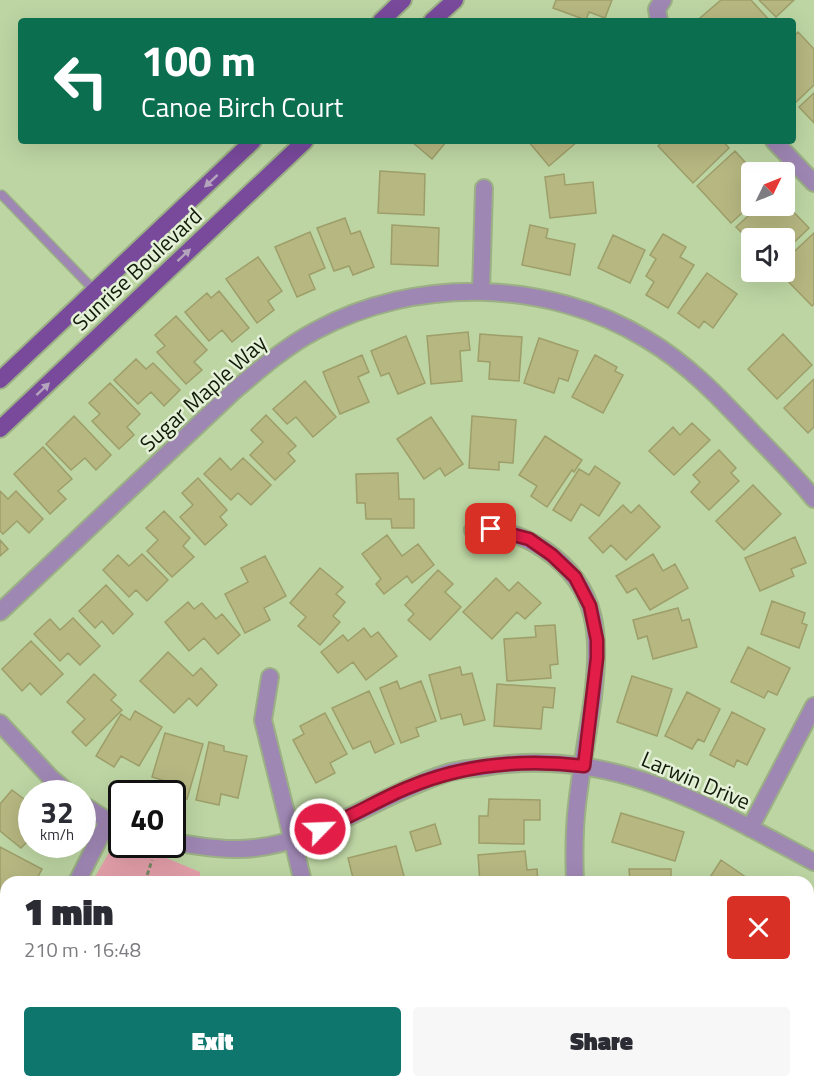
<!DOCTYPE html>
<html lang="en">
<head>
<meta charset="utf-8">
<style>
	:root { --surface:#fff; --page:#f7f7f7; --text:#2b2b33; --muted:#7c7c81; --accent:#0f766e }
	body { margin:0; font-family:"Titillium Web",sans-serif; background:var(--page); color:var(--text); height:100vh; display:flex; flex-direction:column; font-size:22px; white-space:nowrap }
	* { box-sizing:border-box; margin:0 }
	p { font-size:20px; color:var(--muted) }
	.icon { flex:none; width:33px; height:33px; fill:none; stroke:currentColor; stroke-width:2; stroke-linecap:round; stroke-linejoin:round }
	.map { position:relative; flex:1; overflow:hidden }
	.drawer { position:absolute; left:0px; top:876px; width:814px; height:212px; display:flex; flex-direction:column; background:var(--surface); border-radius:18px 18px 0 0; box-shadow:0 6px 24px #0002 }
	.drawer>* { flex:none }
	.hud { position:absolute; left:18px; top:18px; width:778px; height:126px; border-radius:6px; box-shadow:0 6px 24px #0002; background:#0b6e4f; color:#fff; overflow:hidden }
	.needle { width:39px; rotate:47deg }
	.fabs { position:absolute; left:741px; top:162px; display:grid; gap:12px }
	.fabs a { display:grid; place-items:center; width:54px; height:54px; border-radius:6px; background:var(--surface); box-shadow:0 6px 24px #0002; font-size:30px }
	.speed { position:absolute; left:18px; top:780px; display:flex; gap:12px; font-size:30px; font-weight:700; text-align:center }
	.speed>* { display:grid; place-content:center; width:78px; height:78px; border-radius:50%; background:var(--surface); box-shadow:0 6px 24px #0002; line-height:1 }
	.speed small { font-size:15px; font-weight:400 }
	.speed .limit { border:3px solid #111; border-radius:9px; background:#fff; color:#111 }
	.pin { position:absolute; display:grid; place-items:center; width:51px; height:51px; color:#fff; margin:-26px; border-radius:12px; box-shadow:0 3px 9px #0006 }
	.me { position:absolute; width:66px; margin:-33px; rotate:66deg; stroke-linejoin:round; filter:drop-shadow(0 0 4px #0008) }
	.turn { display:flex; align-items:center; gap:21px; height:126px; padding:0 24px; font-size:27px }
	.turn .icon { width:78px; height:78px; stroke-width:2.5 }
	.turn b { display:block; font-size:42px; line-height:51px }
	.round { display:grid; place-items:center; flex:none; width:63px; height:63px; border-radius:6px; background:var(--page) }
	.head { display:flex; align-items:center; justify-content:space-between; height:102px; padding:0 24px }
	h1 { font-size:36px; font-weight:800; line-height:45px }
	.button { display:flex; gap:12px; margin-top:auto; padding:12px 24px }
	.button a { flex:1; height:69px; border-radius:6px; background:var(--accent); color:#fff; font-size:24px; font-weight:800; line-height:69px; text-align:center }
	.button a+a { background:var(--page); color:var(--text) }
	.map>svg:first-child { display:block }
	.green { fill:#e5a0ab }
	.building { fill:#b6b781; stroke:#9d9e69; stroke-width:1.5 }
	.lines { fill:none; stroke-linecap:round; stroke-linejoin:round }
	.service-casing { stroke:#9bb084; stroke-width:11 }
	.minor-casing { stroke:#9bb084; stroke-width:20 }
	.tertiary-casing { stroke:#9bb084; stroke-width:20 }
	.primary-casing { stroke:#9bb084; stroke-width:20 }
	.path { stroke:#778964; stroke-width:3; stroke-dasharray:4.5 3; stroke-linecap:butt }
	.service { stroke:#9f87b4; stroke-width:8 }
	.minor { stroke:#9f87b4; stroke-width:16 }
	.tertiary { stroke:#9f87b4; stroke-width:16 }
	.primary { stroke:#79499c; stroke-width:16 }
	.oneway { fill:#b4a5bd }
	.route-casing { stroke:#92132f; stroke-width:15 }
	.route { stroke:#e11d48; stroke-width:10 }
	.labels { text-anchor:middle; stroke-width:5; stroke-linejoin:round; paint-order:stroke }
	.street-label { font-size:22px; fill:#121b08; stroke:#e4f1d8 }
</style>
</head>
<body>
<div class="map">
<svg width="814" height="1087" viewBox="0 0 814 1087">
	<rect width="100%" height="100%" fill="#bdd5a3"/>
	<!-- green -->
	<path class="green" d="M118,837L121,839L122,844L135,845L200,872V882H92Z
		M58,1082H187V1087H59Z
		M241,1082H322L325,1086L333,1087H227Z"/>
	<!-- building -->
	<path class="building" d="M556,0H612L605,18L589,12L586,20L553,8Z
		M721,0H751L770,21H703L700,18Z
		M759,0H794L776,17Z
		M798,32L814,49V85L794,104V36Z
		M814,93V123L799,107Z
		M411,141H445L446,142L432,159Z
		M528,141H578L549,166Z
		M663,141H723L729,148L693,183L658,146Z
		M735,151L754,172H752V204L731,223L697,186Z
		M380,171L425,174L424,215L378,213Z
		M564,174L565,185L593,182L596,213L550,218L545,177Z
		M784,202L809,228L784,252V238H752V243L736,227L759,206H784Z
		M345,218L351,234L360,231L374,267L353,275L349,266L334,271L317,228Z
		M392,225L439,228L438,266L391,264Z
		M530,225L548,229L546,238L575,244L570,275L522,265Z
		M310,232L325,268L309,275L315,289L297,297L275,247Z
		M814,233V304L812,306L779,272H784V261Z
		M663,234L686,247L680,257L694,265L668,308L646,295L654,282L646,276L656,259L650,255Z
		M613,235L645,250L630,283L598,268Z
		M258,257L282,291L268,301L274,310L257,323L226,279Z
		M707,273L737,294L713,328L704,321L699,328L678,313Z
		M219,291L249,328L232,342L222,330L209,341L185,312L207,293L211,298Z
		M176,316L207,350L194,362L202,370L186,384L157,352L165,346L155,335Z
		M468,332L470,350L460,351L462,381L431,384L427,336Z
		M480,334L522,337L519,381L489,379L490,362L478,361Z
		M783,334L812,365L777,399L748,369Z
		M406,336L425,383L398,394L389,373L381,376L371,351Z
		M539,338L578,351L568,381L559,378L554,393L524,383Z
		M362,355L369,372L358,377L369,402L340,414L323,372Z
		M595,355L617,367L615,371L623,375L603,413L572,397Z
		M136,359L146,369L153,363L180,390L164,406L151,392L138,404L114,380Z
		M814,379V427L808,433L784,408Z
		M305,381L336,417L313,437L296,417L287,424L273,409Z
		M110,383L140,414L127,427L134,435L119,449L92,421L100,414L89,403Z
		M266,415L296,446L288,453L295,461L275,480L250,455L263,442L251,430Z
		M74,416L111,455L96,470L85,458L71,470L46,444Z
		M472,416L516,420L513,463L499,462V470L469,468Z
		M431,417L463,464L445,476L440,468L424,479L397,439Z
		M692,423L710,440L674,475L649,451L673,427L680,435Z
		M545,436L582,460L574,472L572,470L547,507L531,496L537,486L519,475Z
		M43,447L72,479L58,491L66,499L50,514L14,474Z
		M719,450L736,468L731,473L739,481L709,510L691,492L700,482L693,475Z
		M220,458L231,470L243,458L271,485L251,505L238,493L231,500L204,474Z
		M595,466L620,483L599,516L581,504L571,521L553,510L579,469L589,475Z
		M398,473L399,499H414V528H392L391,519H366L365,503H357L356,474Z
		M198,478L227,510L220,517L227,525L205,545L180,517L193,505L182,493Z
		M753,485L781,514L744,550L716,521Z
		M0,491L8,499L16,491L43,519L29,533L17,521L3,534L0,531Z
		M623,505L631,513L639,505L660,527L626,560L611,545L603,553L589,538Z
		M164,511L190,538L183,546L194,557L172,577L147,551L158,540L146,528Z
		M387,535L402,556L418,544L434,565L412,583L407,576L384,594L376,584L381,579L362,554Z
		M795,537L806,563L791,569L794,576L760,591L745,558Z
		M0,540L8,549L0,556Z
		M142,554L168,580L147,601L136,590L129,597L103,570L118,555L129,566Z
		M653,554L663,571L675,564L688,588L650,610L636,588L627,593L616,576Z
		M265,556L286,596L264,608L270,620L245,633L225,594L248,582L241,568Z
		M320,568L343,587L336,594L345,602L333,616L340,622L320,645L298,626L306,617L290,603Z
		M438,570L453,584L445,592L461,607L430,640L408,620L414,614L405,605Z
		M496,578L509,591L518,582L541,603L525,619L517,612L492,639L463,612Z
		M106,585L133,614L113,634L102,621L95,628L79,611Z
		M772,601L805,613L802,623L807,625L799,648L761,634Z
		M188,602L194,609L202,603L216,619L222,614L240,635L218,654L204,638L189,651L165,622Z
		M678,608L682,621L689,619L697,647L653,659L647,636L638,639L633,620Z
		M73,618L100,646L80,665L68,653L60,661L34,634L50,619L60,630Z
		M555,625L558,664L550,665L551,678L507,681L504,639L536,637L535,626Z
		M364,628L371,637L378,632L397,656L366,680L353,662L338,673L321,652L343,635L348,641Z
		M31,641L63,674L41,695L30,683L22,691L2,669Z
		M748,647L790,668L777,695L768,691L764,698L731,682Z
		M168,652L193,676L201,668L217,685L197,706L189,698L174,713L140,681Z
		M460,667L462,675L472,673L485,720L464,725L461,714L441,719L429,675Z
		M94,674L116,695L111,700L122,710L86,746L72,732L85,719L67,702Z
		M632,676L672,689L657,736L617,722Z
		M397,681L400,689L421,681L436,721L416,728L419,736L401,743L380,688Z
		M497,684L555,688L553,708L543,707L541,729L494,726Z
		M369,691L394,744L375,753L370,741L353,749L332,708Z
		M687,692L720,709L704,742L698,739L692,749L665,736Z
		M135,711L162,727L139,766L121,756L114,767L96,756L121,714L130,720Z
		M732,712L765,729L747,765L737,760L734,767L710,755Z
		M325,713L347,754L330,763L335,773L316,783L293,740L304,734L300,726Z
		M165,733L203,744L187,799L169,793L172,783L152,777Z
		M209,742L224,746V751L247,756L238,798L221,794L219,805L196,800Z
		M12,790L32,805V844H52L43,855L27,842L21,848L0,831V804Z
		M489,799L540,800V820H524V844L479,843V816H488Z
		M621,813L684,832L675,861L612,842Z
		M435,824L441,844L416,851L410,832Z
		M396,846L405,880L361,882L360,877L353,878L348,858Z
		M0,847L42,869L35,882H24L17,878L15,882H6L5,900L0,897Z
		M525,851L527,870L537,869L538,882H480L478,855Z
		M721,860L750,880L749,882H707Z
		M629,869H671V882H617L630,881Z
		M0,902L6,906V918L1,926Z
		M6,1034V1059H0V1035Z
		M8,1082H48V1087H8Z
		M503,1082H552V1084L541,1087H505Z
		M670,1082H727L726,1087H669Z
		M752,1082H800L801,1087H753Z"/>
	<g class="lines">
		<defs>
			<path id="service" d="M2,195L94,290"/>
			<path id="minor" d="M659,21L657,9L663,0
				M774,141L814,183
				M481,291L484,188
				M473,530C500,528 523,535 545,550C600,588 600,637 593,697C588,733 581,769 577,805C574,830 574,856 575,882
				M0,612L234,391C260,369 285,347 315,331C416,276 548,279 646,339C687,363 720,398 752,432C773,454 795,475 814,499
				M270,677L263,720L303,882
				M750,828L814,706
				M77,882L108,821"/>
			<path id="tertiary" d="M0,723L50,777L70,794
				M82,804L108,821L122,826
				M172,842C195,845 218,850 240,849C312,848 378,795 444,774C457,769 471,769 484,767C611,746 707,805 814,862"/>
			<path id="primary" d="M381,21L403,0
				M432,21L455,0
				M0,380L253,141
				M0,429L305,141"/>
		</defs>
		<!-- service casing -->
		<use href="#service" class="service-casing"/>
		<!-- minor casing -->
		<use href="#minor" class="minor-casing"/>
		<!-- tertiary casing -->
		<use href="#tertiary" class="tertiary-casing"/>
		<!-- primary casing -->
		<use href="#primary" class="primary-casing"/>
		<!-- path -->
		<path class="path" d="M145,882L152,860
			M90,1082L93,1087
			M158,1082V1087
			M439,1082L440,1087"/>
		<!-- service -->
		<use href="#service" class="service"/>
		<!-- minor -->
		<use href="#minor" class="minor"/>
		<!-- tertiary -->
		<use href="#tertiary" class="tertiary"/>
		<!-- primary -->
		<use href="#primary" class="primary"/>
	</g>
	<!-- one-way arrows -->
	<defs><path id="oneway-solid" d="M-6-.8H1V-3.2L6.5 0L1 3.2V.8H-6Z" transform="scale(1.5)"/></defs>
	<g class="oneway">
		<use href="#oneway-solid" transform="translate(211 181) rotate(137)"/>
		<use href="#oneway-solid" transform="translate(184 255) rotate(-43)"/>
		<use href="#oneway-solid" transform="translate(43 389) rotate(-43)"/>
	</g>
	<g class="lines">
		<defs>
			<path id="route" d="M320,829C350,818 378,800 407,788C463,764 524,759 584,766L597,658V640L590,606L575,577L552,555L529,539L491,529"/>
		</defs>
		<!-- route casing -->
		<use href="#route" class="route-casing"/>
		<!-- route -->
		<use href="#route" class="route"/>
	</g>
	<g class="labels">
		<!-- street labels -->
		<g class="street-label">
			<text transform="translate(137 269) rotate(-43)" y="8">Sunrise Boulevard</text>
			<text transform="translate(203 393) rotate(-42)" y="8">Sugar Maple Way</text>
			<text transform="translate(696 780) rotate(23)" y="8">Larwin Drive</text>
		</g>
	</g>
</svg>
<div class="fabs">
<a><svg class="needle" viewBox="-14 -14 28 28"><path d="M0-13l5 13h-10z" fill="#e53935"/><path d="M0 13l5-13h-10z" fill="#7c7c81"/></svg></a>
<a><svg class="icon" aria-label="sound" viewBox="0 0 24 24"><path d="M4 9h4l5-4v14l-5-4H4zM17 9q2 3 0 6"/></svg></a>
</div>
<div class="speed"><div>32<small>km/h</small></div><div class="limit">40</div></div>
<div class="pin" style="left:491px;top:529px;background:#d93025"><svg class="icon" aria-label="arrive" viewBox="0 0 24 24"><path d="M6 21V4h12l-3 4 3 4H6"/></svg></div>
<svg class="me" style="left:320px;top:829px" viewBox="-20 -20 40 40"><circle r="17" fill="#e11d48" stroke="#fff" stroke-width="3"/><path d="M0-11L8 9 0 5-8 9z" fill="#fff"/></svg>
<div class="hud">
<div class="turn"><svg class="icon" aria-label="left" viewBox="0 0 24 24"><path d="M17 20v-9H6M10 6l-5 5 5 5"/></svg><div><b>100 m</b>Canoe Birch Court</div></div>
</div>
<section class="drawer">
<div class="head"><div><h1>1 min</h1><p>210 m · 16:48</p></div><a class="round" style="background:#d93025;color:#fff"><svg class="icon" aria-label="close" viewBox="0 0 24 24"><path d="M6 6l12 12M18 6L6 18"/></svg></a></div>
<div class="button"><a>Exit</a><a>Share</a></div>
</section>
</div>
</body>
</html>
